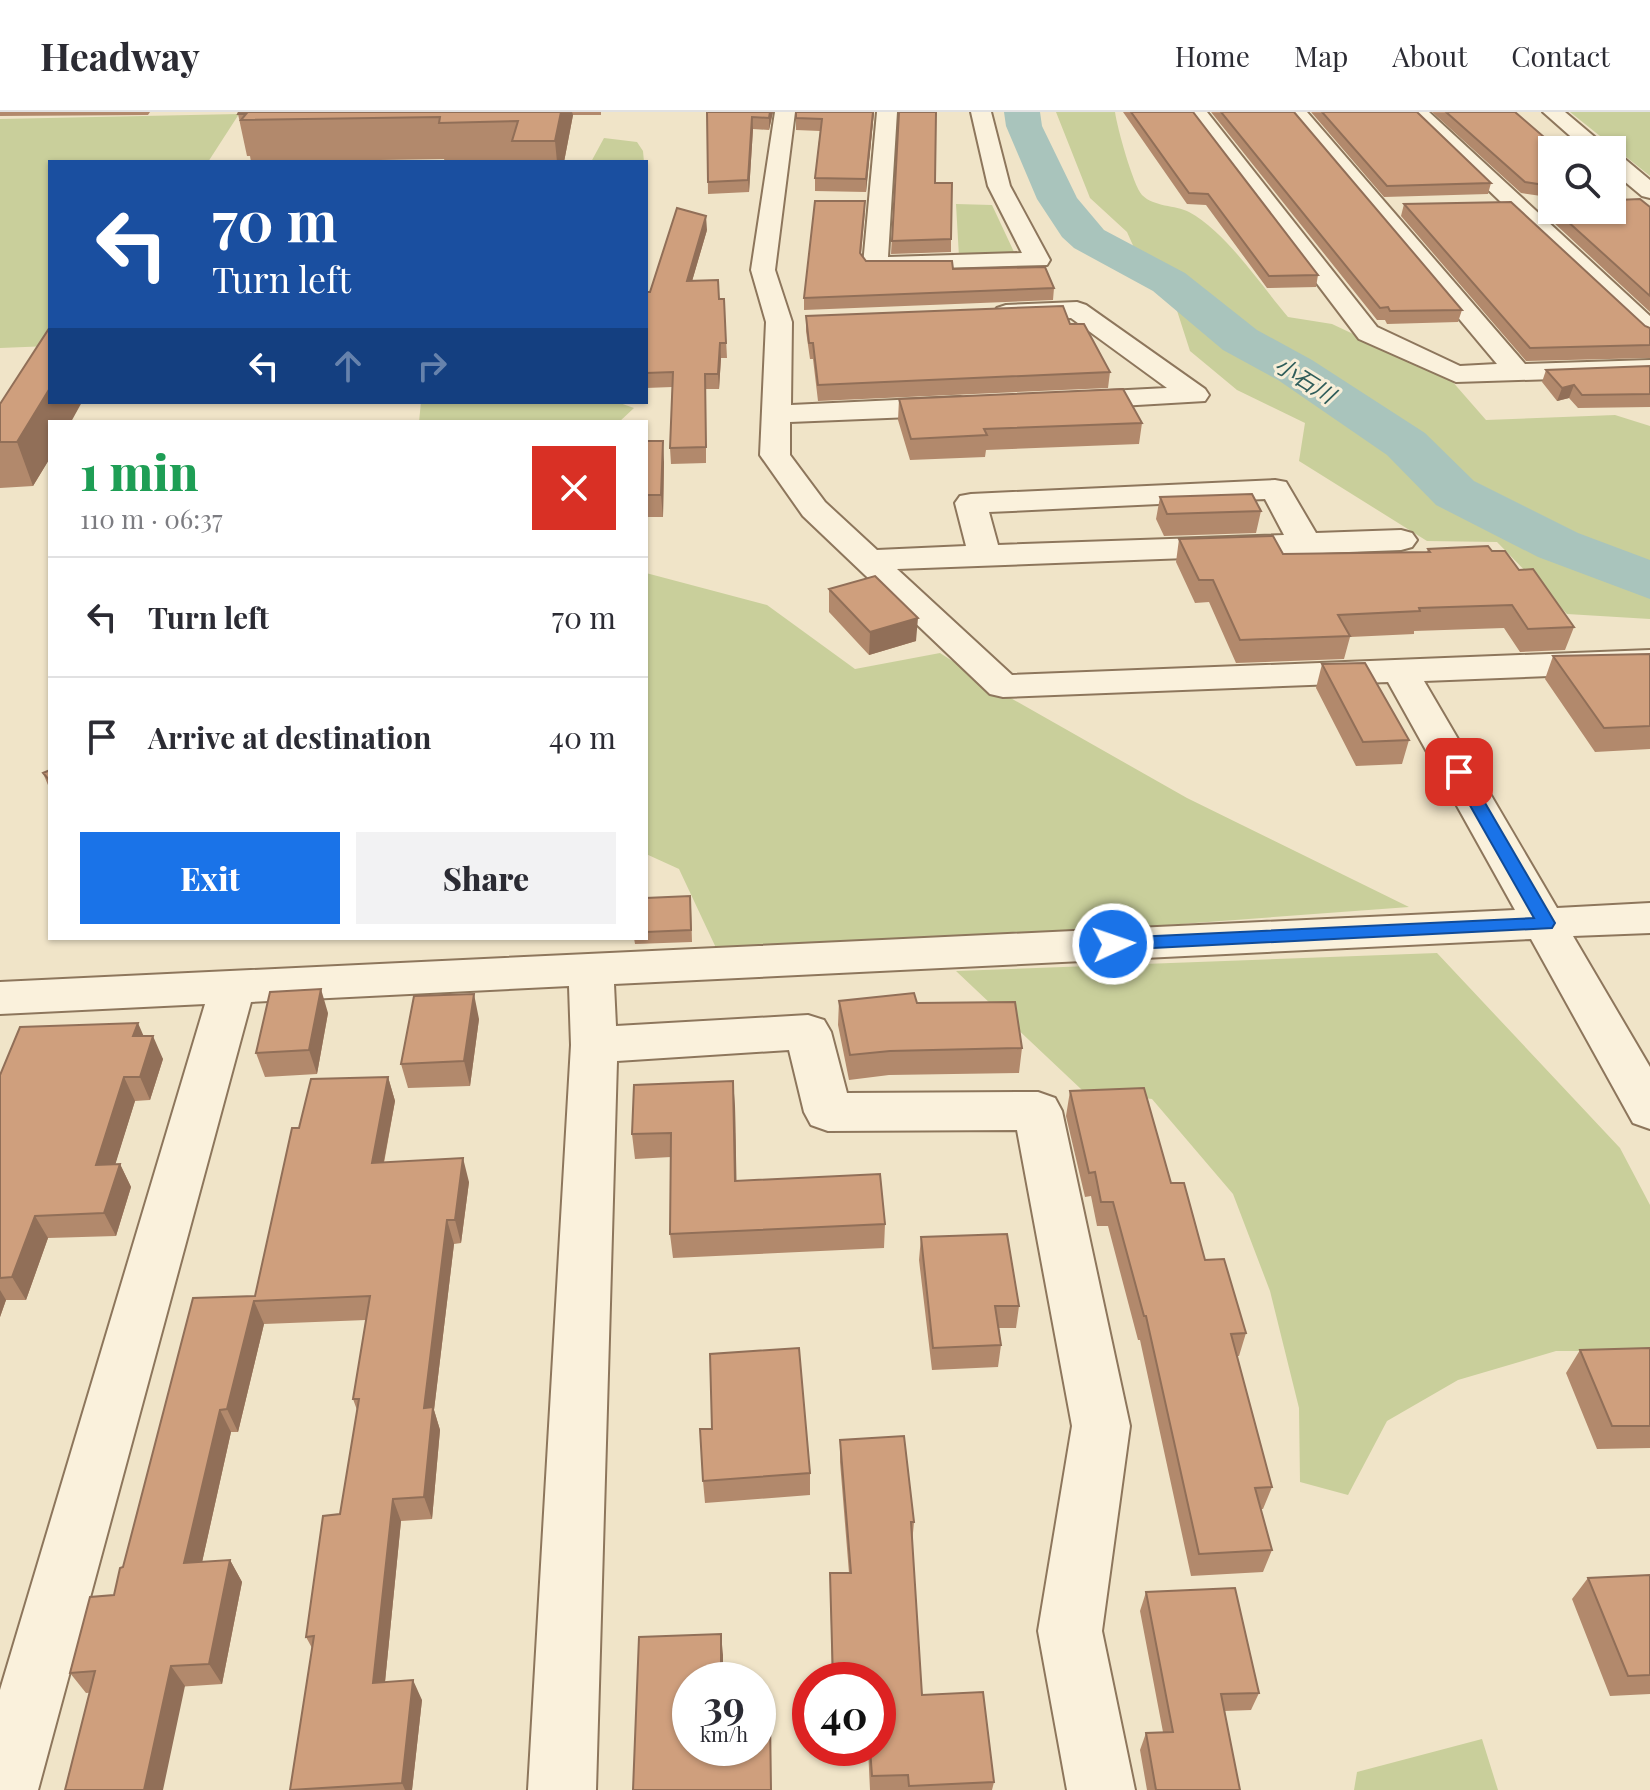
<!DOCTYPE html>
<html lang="en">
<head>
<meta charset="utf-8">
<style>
	:root { --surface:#fff; --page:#f2f2f3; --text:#2b2b33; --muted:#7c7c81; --line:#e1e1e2; --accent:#1a73e8 }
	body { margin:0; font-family:"Playfair Display","Noto Sans JP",serif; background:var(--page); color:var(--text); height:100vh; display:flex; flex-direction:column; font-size:30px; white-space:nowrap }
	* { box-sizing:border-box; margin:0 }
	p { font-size:26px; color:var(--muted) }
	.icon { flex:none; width:44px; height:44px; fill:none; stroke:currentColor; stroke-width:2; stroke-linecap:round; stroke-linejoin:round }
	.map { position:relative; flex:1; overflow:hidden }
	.details { position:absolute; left:48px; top:308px; width:600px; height:520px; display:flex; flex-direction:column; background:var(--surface); border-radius:0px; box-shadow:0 2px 6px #0004 }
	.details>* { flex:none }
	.guide { position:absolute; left:48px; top:48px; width:600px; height:244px; border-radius:0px; box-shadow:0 2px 6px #0004; background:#1a4fa0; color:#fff; overflow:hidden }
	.buttons { position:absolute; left:1538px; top:24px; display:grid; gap:16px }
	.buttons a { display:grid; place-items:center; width:88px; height:88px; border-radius:0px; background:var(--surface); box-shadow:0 2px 6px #0004; font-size:40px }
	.speed { position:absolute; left:672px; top:1550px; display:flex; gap:16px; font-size:40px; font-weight:700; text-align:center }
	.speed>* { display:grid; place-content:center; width:104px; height:104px; border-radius:50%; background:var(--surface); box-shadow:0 2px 6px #0004; line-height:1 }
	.speed small { font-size:20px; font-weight:400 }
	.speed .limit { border:12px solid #d22; background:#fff; color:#111 }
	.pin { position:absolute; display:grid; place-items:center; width:68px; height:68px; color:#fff; margin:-34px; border-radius:16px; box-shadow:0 4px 12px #0006 }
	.me { position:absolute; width:88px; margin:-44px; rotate:87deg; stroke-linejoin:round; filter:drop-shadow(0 0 6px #0008) }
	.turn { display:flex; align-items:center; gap:28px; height:168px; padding:0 32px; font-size:36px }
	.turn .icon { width:104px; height:104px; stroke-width:2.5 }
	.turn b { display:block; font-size:56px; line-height:68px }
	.lanes { display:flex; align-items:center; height:76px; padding:0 32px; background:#0003; justify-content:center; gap:40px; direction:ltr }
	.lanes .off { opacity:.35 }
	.round { display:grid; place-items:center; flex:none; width:84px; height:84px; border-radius:0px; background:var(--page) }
	.overview { display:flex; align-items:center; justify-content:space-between; height:136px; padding:0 32px }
	h1 { font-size:48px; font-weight:800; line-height:60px; color:#1e9e55 }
	.button { display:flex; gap:16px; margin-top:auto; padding:16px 32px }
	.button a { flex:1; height:92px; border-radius:0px; background:var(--accent); color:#fff; font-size:32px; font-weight:800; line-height:92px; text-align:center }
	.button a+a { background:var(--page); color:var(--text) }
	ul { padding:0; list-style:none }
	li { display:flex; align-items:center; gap:24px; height:120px; padding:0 32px; border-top:2px solid var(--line) }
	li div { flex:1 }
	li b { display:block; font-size:30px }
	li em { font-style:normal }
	header { display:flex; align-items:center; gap:48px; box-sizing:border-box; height:112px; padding:0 40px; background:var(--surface); border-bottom:2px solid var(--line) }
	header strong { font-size:38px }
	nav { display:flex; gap:44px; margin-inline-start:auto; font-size:28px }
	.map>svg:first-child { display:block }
	.green { fill:#c9cf9b }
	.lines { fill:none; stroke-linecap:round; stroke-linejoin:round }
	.river { fill:#a9c4bc; fill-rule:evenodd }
	.minor-casing { stroke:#8d765c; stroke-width:4 }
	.minor { fill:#faf1dc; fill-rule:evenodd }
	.wall { fill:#b2896c }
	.shaded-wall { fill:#916f58 }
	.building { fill:#cf9f7d; stroke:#916f58; stroke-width:2 }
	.route { fill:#1a73e8; stroke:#114b97; stroke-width:2 }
	.labels { text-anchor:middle; stroke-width:6; stroke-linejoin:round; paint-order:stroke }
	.far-water-label { font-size:22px; font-style:italic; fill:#2f5d5a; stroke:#f7eed8 }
</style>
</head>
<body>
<header>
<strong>Headway</strong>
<nav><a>Home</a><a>Map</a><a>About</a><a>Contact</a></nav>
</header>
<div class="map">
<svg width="1650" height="1678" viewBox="0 0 1650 1678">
	<rect width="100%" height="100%" fill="#f0e4c8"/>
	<!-- green -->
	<path class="green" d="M1056,0H1115C1117,15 1133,73 1142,83C1154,95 1175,93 1189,100C1226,120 1260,172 1288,205L1332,212L1451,268L1486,308L1615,303L1650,314V507L1567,502L1497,430L1427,429L1299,349L1305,311L1237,278L1190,239L1171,180L1140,149L1127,120L1090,86Z
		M1570,0H1650V64Z
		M239,2L208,50H50V234L0,236V7Z
		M604,26L637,30L643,39L644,50H591Z
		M956,92L992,93L1014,140L1008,143L959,145Z
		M421,290H617L634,296L619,310H419Z
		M646,461L767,493L855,557L940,541L1007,584L1187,686L1409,795L925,831L717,838L679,757L646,742Z
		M1437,841L1620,1036L1650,1093V1239H1556L1458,1268L1387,1309L1348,1383L1300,1370L1299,1296L1270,1179L1233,1082L1152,987L1082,978L956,859Z
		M1482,1627L1498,1678H1354L1357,1660Z"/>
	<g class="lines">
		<!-- river -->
		<path class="river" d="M1004,0H1040L1042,14L1077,86L1104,118L1185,161L1257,218L1312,248L1425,321L1474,369L1578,421L1650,448V487L1538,445L1436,393L1387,343L1278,268L1223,238L1153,179L1074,136L1062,125L1037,87L1006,14Z"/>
		<defs>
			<path id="minor" d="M775,0H795L775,158L792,210L791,293L960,285L970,288L974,294L970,300L960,303L790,310V343L825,390L877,438L966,434L955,391L960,384L971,382L1275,368L1286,370L1316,421L1401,418L1412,421L1417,428L1412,435L1401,438L897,457L1012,563L1650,538V560L1424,569L1557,796L1650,791V821L1573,824L1650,955V1017L1633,1011L1531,827L614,872L616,914L808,903L824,908L831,920L847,981L1038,980L1055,986L1062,999L1130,1314L1102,1519L1135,1678H1067L1038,1519L1072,1314L1017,1018L828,1019L811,1013L804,1000L789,938L617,949L596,1678H528L571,933L569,874L251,890L38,1678H0V1578L205,892L0,902V870L1515,798L1388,570L1003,585L990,582L803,404L760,343L766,210L751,158ZM1265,387L1284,423L998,433L989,400Z
				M877,0H897L888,145L1022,141L988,74L971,0H991L1010,74L1050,148L1047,153L866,158L863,153Z
				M1187,0H1207L1377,215L1460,254L1497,252L1286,0H1307L1525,252L1650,248V264L1456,270L1359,227Z
				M1407,0H1429L1650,204V226L1641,224Z
				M1543,0H1565L1610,38H1586Z
				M1612,42L1620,43L1650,68V86L1642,84L1612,59Z
				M1077,190L1086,193L1205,277L1209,283L1205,289L1069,297L1059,295L1055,289L1059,283L1069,281L1167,276L1071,206L1006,209L997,206L993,201L997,196L1006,193Z"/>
		</defs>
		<!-- minor casing -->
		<use href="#minor" class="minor-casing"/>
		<!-- minor -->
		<use href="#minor" class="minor"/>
	</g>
	<!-- wall -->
	<path class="wall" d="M0,0H150L148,3L0,4Z
		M239,0H601V3H573L564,50H445L444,47L251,50L250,44H247L238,2Z
		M707,0H773L769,18L753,17L749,80L708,82Z
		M796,0H874L866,80L815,79V66L820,19L796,18Z
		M899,0L935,71L951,127V140L891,142Z
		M1123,0H1193L1318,163L1316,175L1267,176L1206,93L1187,92Z
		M1211,0H1294L1462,198L1458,210L1387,212L1385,208H1377Z
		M1311,0H1417L1491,71L1488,82L1384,85Z
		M1432,0H1515L1552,38V98H1612L1617,88L1650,95V200L1539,97L1542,87L1541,84L1521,81Z
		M1404,92L1645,214L1650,216V246L1526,249L1401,104Z
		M865,100L861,142L866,149L953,157L1054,176L1053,188L804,198V186Z
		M707,118L692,169L719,187H724L727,246H721L719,277H706V351L671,352L670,336L672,275L646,276V180H650Z
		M806,204L1070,212L1110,260L1108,276L818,289L813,247H810L806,219Z
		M1650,254V295L1578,296L1569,286L1557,289L1542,270L1546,258Z
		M899,287L1142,311L1139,332L986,338L985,345L910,348L898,308Z
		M0,292L50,310V346L33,374L0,376Z
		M646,329L664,350L663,405H646Z
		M1160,385L1261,399L1256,421L1164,424L1156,407Z
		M1179,427L1283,442L1427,440L1428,437L1492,439L1574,515L1565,538L1520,540L1504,516L1414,519V522L1350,525L1344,547L1236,551L1209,490L1195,491L1176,450Z
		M829,477L916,529L869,543L829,500Z
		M1650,542V637L1595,640L1545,567L1553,544Z
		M1322,552L1409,628L1402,652L1356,654L1316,576Z
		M50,658V678L43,661Z
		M646,731L648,747L646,786L691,796L692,830L635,832L634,826H646Z
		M839,889L917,891L1022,936L1019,961L889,963L849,968L838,913Z
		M328,901L317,962L265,965L256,941Z
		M479,907L470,974L408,976L401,952Z
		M144,924L163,947L150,988L135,989L115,1052H120L131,1075L116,1124L48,1126L26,1188H6L0,1205V963Z
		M388,965L395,989L384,1051L469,1070L461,1131L454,1132L434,1298L440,1318L432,1407L401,1409L385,1570L422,1588L412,1678H290L312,1536L306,1525L340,1402L357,1298L353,1287L366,1208L264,1212L238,1320H231L202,1450L230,1448L242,1470L222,1572L86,1581L70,1561L114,1483L123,1455L255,1184L299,1016Z
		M1070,979L1171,1071L1205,1148L1246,1221L1239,1244H1237L1272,1375L1263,1397H1261L1272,1438L1263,1460L1191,1464L1140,1228H1138L1108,1114H1097L1091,1084L1085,1085L1066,1004Z
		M735,994L736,1069L885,1112L884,1136L673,1146L670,1122L671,1045L635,1047L632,1022Z
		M921,1125L1019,1194L1016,1216H999L1001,1233L998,1255L932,1258L919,1148Z
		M1650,1236V1336L1597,1337L1566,1261L1580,1238Z
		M840,1328L914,1410L912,1432L922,1583L994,1670L992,1678H870L868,1636H878V1568H832L830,1461H849L840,1350Z
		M810,1361V1383L705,1391L703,1369Z
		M1650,1463V1582L1610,1584L1572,1487L1588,1466Z
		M1146,1480L1259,1581L1251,1598L1224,1599L1240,1678H1147L1140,1638L1146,1621L1163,1620L1140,1499Z"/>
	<!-- shaded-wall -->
	<path class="shaded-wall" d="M561,0H572L573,3L564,50H557L555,29Z
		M770,0H773L769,18V6Z
		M873,0H874L866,80V67Z
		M752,5L753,17L749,80L748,68Z
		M706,104L707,118L688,183L687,169Z
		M720,231L721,246L719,277L718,262Z
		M1574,273L1569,286L1557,289L1562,276Z
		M50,276V290H82L71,310H50V346L33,374L17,330Z
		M663,329L664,350L663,405L661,383Z
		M918,506L916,529L869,543L870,520Z
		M646,731L648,747L646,789Z
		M321,877L328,901L317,962L309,938Z
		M474,882L479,907L470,974L464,949Z
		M138,911L148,934L133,924Z
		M153,924L163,947L150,988L140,965Z
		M124,965L135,989L108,1076L96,1053Z
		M388,965L395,989L379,1075L372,1051Z
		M733,969L735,994L737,1093L735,1069Z
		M463,1046L469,1070L461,1131L455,1108Z
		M120,1052L131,1075L116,1124L104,1101Z
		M35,1104L48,1126L26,1188L12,1165Z
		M447,1108L454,1132L434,1298L440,1318L432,1407L424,1385V1296Z
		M0,1178L6,1188L0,1205Z
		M254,1189L264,1212L238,1320L227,1297Z
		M220,1298L231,1320L197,1473L184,1451Z
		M393,1387L401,1409L383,1590L373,1571Z
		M230,1448L242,1470L222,1572L209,1552Z
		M721,1522L723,1543V1568H721Z
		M171,1554L185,1574L163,1678H144Z
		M413,1568L422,1588L412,1678H405L402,1671Z"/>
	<!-- building -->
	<path class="building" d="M239,0H561L555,29H512L518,9L439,11L440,5L241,8L246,2H238Z
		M707,0H770L769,6L752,5L748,68L708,70Z
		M796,0H873L866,67L815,66L822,7L796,6Z
		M899,0H936L935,71H952L951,127L892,129Z
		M1131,0H1193L1318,163L1269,164L1208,82L1189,81Z
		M1221,0H1294L1462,198L1390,199L1388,195L1380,196Z
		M1322,0H1417L1491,71L1387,74Z
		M1446,0H1515L1559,38H1552V95L1542,86L1547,80L1544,73L1525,70Z
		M1612,83L1617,88L1640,87L1650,95V184L1555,98H1612Z
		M815,89H865L860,141L866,149H952L953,157L1045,155L1054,176L804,186Z
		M1511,90L1645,214L1650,216V233L1530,236L1404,92Z
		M677,96L706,104L687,169L718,168L719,187H724L726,231H720L718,262H705L706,335L670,336L673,260L646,261V180H650Z
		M1063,194L1070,212H1084L1110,260L818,273L813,231H809L806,204Z
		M50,215V276L17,330H0V292Z
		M1650,254V282L1582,283L1574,273L1562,276L1546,258Z
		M1123,277L1142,311L984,317L987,323L911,327L899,287Z
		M646,329H663L661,383H646Z
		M1252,382L1261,399L1167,402L1160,385Z
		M1273,424L1283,442L1430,440L1428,437L1488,434L1492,439H1505L1519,458L1533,457L1574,515L1528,517L1512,493L1419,496L1420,499L1338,503L1350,524L1240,528L1213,468H1199L1179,427Z
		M875,464L918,506L870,520L829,477Z
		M1650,542V614L1604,616L1553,544Z
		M1365,551L1409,628L1363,630L1322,552Z
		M50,658V669L43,661Z
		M690,784L691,818L646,820V786Z
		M321,877L309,938L256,941L270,880Z
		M914,881L917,891L1015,890L1022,936L890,939L850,943L839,889Z
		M474,882L464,949L401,952L414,884Z
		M138,911L133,924H153L140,965H124L96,1053L120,1052L104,1101L35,1104L12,1165L0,1166V963L20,915Z
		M388,965L372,1051L463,1046L455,1108H447L424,1296L433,1295L424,1385L393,1387L373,1571L413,1568L402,1671L290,1678L314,1524L306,1525L323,1404L340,1402L359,1287H353L370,1184L254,1189L227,1297L220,1298L184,1451L230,1448L209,1552L171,1554L144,1678H65L95,1559L70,1561L90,1485L114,1483L120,1456L123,1455L193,1186L255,1184L292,1016H299L311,967Z
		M733,969L735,1069L880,1062L885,1112L670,1122L671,1021L632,1022L634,973Z
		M1144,976L1171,1071H1184L1205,1148L1224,1147L1246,1221L1231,1222L1272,1375L1255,1376L1272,1438L1199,1442L1146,1204H1144L1113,1090H1101L1095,1060L1089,1061L1070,979Z
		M1007,1122L1019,1194H995L1001,1233L933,1236L921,1125Z
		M799,1236L810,1361L703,1369L700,1317H712L710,1242Z
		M1650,1236V1314H1612L1580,1238Z
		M904,1324L914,1410H911L922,1583L983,1580L994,1670L909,1674L908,1663L872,1664L870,1636H878V1568H833L830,1461H851L840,1328Z
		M1650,1463V1563L1628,1564L1588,1466Z
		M1235,1476L1259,1581L1221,1582L1240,1678H1156L1146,1621L1173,1620L1146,1480Z
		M721,1522V1568H690V1636H758V1606H770L771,1678H633L639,1525Z"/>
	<!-- route -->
	<path class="route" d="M1459,655L1467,660L1555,811L1552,816L1113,838L1104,832L1113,826L1534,806L1451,660Z"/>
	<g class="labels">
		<!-- far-water labels -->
		<g class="far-water-label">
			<text transform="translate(1305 268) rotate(32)" y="8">小石川</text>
		</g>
	</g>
</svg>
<div class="buttons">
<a><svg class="icon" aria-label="search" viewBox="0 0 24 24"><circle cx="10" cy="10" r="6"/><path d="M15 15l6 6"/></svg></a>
</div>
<div class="speed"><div>39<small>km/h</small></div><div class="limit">40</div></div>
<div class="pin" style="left:1459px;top:660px;background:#d93025"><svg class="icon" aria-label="arrive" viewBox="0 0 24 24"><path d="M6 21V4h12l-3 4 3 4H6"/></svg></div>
<svg class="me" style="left:1113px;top:832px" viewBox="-20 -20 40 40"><circle r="17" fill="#1a73e8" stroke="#fff" stroke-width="3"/><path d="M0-11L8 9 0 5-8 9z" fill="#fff"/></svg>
<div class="guide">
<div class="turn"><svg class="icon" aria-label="left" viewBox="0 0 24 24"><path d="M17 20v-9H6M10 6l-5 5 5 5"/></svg><div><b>70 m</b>Turn left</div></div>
<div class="lanes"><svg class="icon" aria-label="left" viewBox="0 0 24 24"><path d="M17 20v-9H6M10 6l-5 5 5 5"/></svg><svg class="icon off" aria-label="ahead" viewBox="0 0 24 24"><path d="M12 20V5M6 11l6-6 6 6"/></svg><svg class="icon off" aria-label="right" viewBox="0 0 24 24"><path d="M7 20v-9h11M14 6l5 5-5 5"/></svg></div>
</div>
<section class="details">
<div class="overview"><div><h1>1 min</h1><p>110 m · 06:37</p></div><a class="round" style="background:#d93025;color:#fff"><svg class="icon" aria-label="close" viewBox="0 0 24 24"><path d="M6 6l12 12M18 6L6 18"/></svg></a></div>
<ul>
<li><svg class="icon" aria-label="left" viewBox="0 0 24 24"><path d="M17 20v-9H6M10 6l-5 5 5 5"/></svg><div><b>Turn left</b></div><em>70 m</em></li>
<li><svg class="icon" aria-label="arrive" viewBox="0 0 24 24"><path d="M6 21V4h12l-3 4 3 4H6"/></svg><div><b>Arrive at destination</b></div><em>40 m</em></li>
</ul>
<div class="button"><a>Exit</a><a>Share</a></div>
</section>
</div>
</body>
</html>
